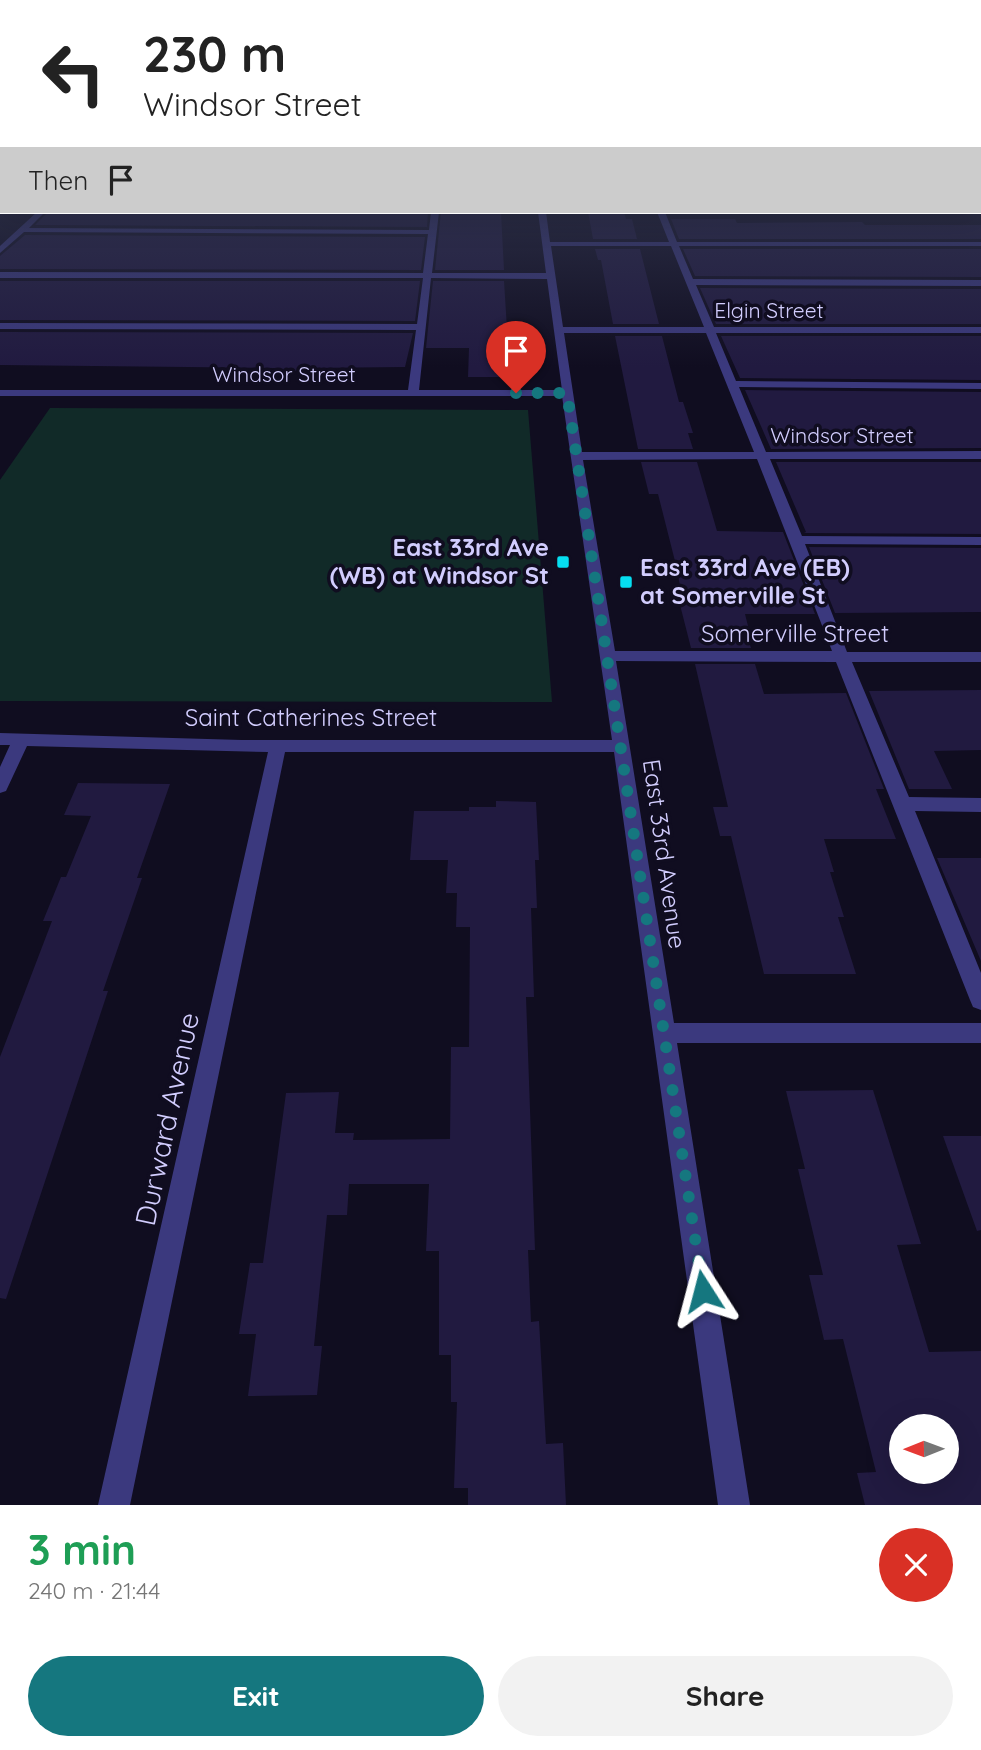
<!DOCTYPE html>
<html lang="en">
<head>
<meta charset="utf-8">
<style>
	:root { --surface:#fff; --page:#f2f2f2; --text:#222; --muted:#767676; --accent:#15777f }
	body { margin:0; font-family:Quicksand,sans-serif; background:var(--page); color:var(--text); height:100vh; display:flex; flex-direction:column; font-size:26px; white-space:nowrap }
	* { box-sizing:border-box; margin:0 }
	p { font-size:23px; color:var(--muted) }
	.icon { flex:none; width:38px; height:38px; fill:none; stroke:currentColor; stroke-width:2; stroke-linecap:round; stroke-linejoin:round }
	.map { position:relative; height:1505px; overflow:hidden }
	.drawer { display:flex; flex-direction:column; background:var(--surface); flex:1 }
	.drawer>* { flex:none }
	.banner { position:absolute; left:0px; top:0px; width:982px; height:214px; box-shadow:0 7px 28px #0002; background:#fff; color:var(--text); overflow:hidden }
	.needle { width:46px; rotate:269deg }
	.buttons { position:absolute; left:889px; top:1414px; display:grid; gap:14px }
	.buttons a { display:grid; place-items:center; width:70px; height:70px; border-radius:50%; background:var(--surface); box-shadow:0 7px 28px #0002; font-size:35px }
	.pin { position:absolute; display:grid; place-items:center; width:60px; height:60px; color:#fff; margin:-72px -30px; border-radius:50% 50% 50% 0; rotate:-45deg; box-shadow:0 0 7px #0007 }
	.pin .icon { rotate:45deg }
	.me { position:absolute; width:77px; margin:-38px; rotate:351deg; stroke-linejoin:round; filter:drop-shadow(0 0 5px #0008) }
	.turn { display:flex; align-items:center; gap:24px; height:147px; padding:0 28px; font-size:32px }
	.turn .icon { width:91px; height:91px; stroke-width:2.5 }
	.turn b { display:block; font-size:49px; line-height:60px }
	.then { display:flex; align-items:center; height:66px; padding:0 28px; background:#0003; gap:14px; font-size:26px }
	.round { display:grid; place-items:center; flex:none; width:74px; height:74px; border-radius:37px; background:var(--page) }
	.summary { display:flex; align-items:center; justify-content:space-between; height:119px; padding:0 28px }
	h1 { font-size:42px; font-weight:800; line-height:52px; color:#1e9e55 }
	.button { display:flex; gap:14px; margin-top:auto; padding:14px 28px }
	.button a { flex:1; height:80px; border-radius:42px; background:var(--accent); color:#fff; font-size:28px; font-weight:800; line-height:80px; text-align:center }
	.button a+a { background:var(--page); color:var(--text) }
	.map>svg:first-child { display:block }
	.green { fill:#112a28 }
	.building { fill:#211a40; fill-rule:evenodd }
	.lines { fill:none; stroke-linecap:round; stroke-linejoin:round }
	.minor { fill:#3b397e; fill-rule:evenodd }
	.route { stroke:#15777f; stroke-width:12; stroke-dasharray:0 21.6 }
	.poi-dot { fill:#06def1; stroke:#100d20; stroke-width:2.5 }
	.labels { text-anchor:middle; stroke-width:7; stroke-linejoin:round; paint-order:stroke }
	.far-street-label { font-size:21px; fill:#d2cdfe; stroke:#100d20 }
	.poi-label { font-size:24px; font-weight:bold; fill:#d2cdfe; stroke:#100d20; text-anchor:end }
	.street-label { font-size:24px; fill:#d2cdfe; stroke:#100d20 }
	.near-street-label { font-size:28px; fill:#d2cdfe; stroke:#100d20 }
</style>
</head>
<body>
<div class="map">
<svg width="981" height="1505" viewBox="0 0 981 1505">
	<rect width="100%" height="100%" fill="#100d20"/>
	<!-- green -->
	<path class="green" d="M50,408L528,410L552,702L0,701V480Z"/>
	<!-- building -->
	<path class="building" d="M48,212H428L427,227L35,225Z
		M441,212H501L504,270H435Z
		M588,212H624L626,219H632L637,239H593Z
		M671,219H735L737,223L862,222L865,225H981V239H679Z
		M25,235L425,237L421,270L0,269V256Z
		M595,249H640L659,324H613L601,260H598Z
		M683,249H981V277L695,276Z
		M0,281H420L415,321L0,320Z
		M433,281H504L510,377H468L469,348H426Z
		M700,288L981,289V324H716Z
		M0,332L413,333L405,367L307,368L305,371H274L275,368L0,365Z
		M615,336H662L679,402H683L693,433H688L693,449H638Z
		M721,336H981V380L740,378Z
		M745,390L981,392V448L771,449Z
		M641,462H697L717,531L783,532L815,614H745L748,626H744L751,648H691L678,597H682L677,569L658,494H649Z
		M776,462H981V534L804,533L806,532Z
		M809,547L981,548V612L835,613Z
		M695,664H755L764,694L846,693L884,789H876L896,839H824L834,872H830L844,917H838L856,974H764L731,836H720L713,807H728Z
		M981,690V750L934,751L952,789H909L869,691Z
		M78,783L170,784L137,878H142L103,991H108L6,1299L0,1298V1057L52,921H43L61,877H66L91,816L64,815Z
		M496,801L536,802L539,860H535L537,908H531L534,997H526L535,1250H528L531,1322L539,1321L546,1444L563,1443L566,1505H468V1488H454L457,1402H451V1355H439V1251H426L429,1184H349L347,1215H327L314,1346H322L317,1395L248,1396L256,1334H239L250,1263H263L286,1093L339,1092L335,1133H354L353,1140L450,1139L451,1047H469L470,927H456L457,893H446L448,860H410L414,811H469V807H496Z
		M937,858H981V961Z
		M873,1090L921,1244L897,1245L929,1352L981,1351V1505H865L857,1473L876,1472L843,1339L824,1340L809,1275H823L798,1169H805L786,1091ZM901,1426H947V1472H901Z
		M943,1136H981V1230L977,1231Z"/>
	<g class="lines">
		<!-- minor -->
		<path class="minor" d="M0,157H2L0,162Z
			M980,157H981V159H980Z
			M980,181H981V185H980Z
			M0,189H2V193H0Z
			M37,212H45L29,228L429,230L431,212H439L432,273H546L538,212H546L550,242H669L657,212H665L677,242H981V246H679L693,279L981,280V286L696,285L714,327H981V333H716L736,381L981,383V389L739,387L766,452L981,451V459H770L802,536L981,537V545L805,544L847,652H981V662H852L909,797L981,798V812L915,811L981,973V1010L973,1007L970,1000L836,662L616,661L674,1023H981V1043H677L750,1505H718L614,752H285L130,1505H98L268,752L27,746L6,791L0,793V767L10,745H0V733L242,740H612L562,396H0V390H408L416,330L0,329V323L417,324L423,278H0V272L423,273L428,234L24,232L0,253V246ZM551,246H671L704,327H563ZM431,278L547,279L562,390H419ZM564,333H706L754,452H582ZM757,459L832,651H615L583,460Z"/>
	</g>
	<!-- sky -->
	<linearGradient id="sky" x2="0" y2="1"><stop stop-color="#090712"/><stop offset="0.43" stop-color="#31354e"/><stop offset="1" stop-color="#31354e" stop-opacity="0"/></linearGradient>
	<rect width="981" height="367" fill="url(#sky)"/>
	<g class="lines">
		<!-- route -->
		<path class="route" d="M516,393H567L703,1291"/>
	</g>
	<!-- markers -->
	<g class="poi-dot">
		<rect x="556" y="555" width="14" height="14" rx="3.5"/>
		<rect x="619" y="575" width="14" height="14" rx="3.5"/>
	</g>
	<g class="labels">
		<!-- far-street labels -->
		<g class="far-street-label">
			<text x="769" y="318">Elgin Street</text>
			<text x="284" y="382">Windsor Street</text>
			<text x="842" y="443">Windsor Street</text>
		</g>
		<!-- poi labels -->
		<g class="poi-label">
			<text x="549" y="556">East 33rd Ave<tspan x="549" dy="28">(WB) at Windsor St</tspan></text>
			<text x="640" y="576" text-anchor="start">East 33rd Ave (EB)<tspan x="640" dy="28">at Somerville St</tspan></text>
		</g>
		<!-- street labels -->
		<g class="street-label">
			<text x="795" y="642">Somerville Street</text>
			<text x="311" y="726">Saint Catherines Street</text>
			<text transform="translate(664 854) rotate(82)" y="8">East 33rd Avenue</text>
		</g>
		<!-- near-street labels -->
		<g class="near-street-label">
			<text transform="translate(167 1119) rotate(-78)" y="10">Durward Avenue</text>
		</g>
	</g>
</svg>
<div class="buttons">
<a><svg class="needle" viewBox="-14 -14 28 28"><path d="M0-13l5 13h-10z" fill="#e53935"/><path d="M0 13l5-13h-10z" fill="#767676"/></svg></a>
</div>
<div class="pin" style="left:516px;top:393px;background:#d93025"><svg class="icon" aria-label="arrive" viewBox="0 0 24 24"><path d="M6 21V4h12l-3 4 3 4H6"/></svg></div>
<svg class="me" style="left:703px;top:1291px" viewBox="-20 -20 40 40"><path d="M0-17L14 15 0 8-14 15z" fill="#15777f" stroke="#fff" stroke-width="4"/></svg>
<div class="banner">
<div class="turn"><svg class="icon" aria-label="left" viewBox="0 0 24 24"><path d="M17 20v-9H6M10 6l-5 5 5 5"/></svg><div><b>230 m</b>Windsor Street</div></div>
<div class="then">Then<svg class="icon" aria-label="arrive" viewBox="0 0 24 24"><path d="M6 21V4h12l-3 4 3 4H6"/></svg></div>
</div>
</div>
<section class="drawer">
<div class="summary"><div><h1>3 min</h1><p>240 m · 21:44</p></div><a class="round" style="background:#d93025;color:#fff"><svg class="icon" aria-label="close" viewBox="0 0 24 24"><path d="M6 6l12 12M18 6L6 18"/></svg></a></div>
<div class="button"><a>Exit</a><a>Share</a></div>
</section>
</body>
</html>
